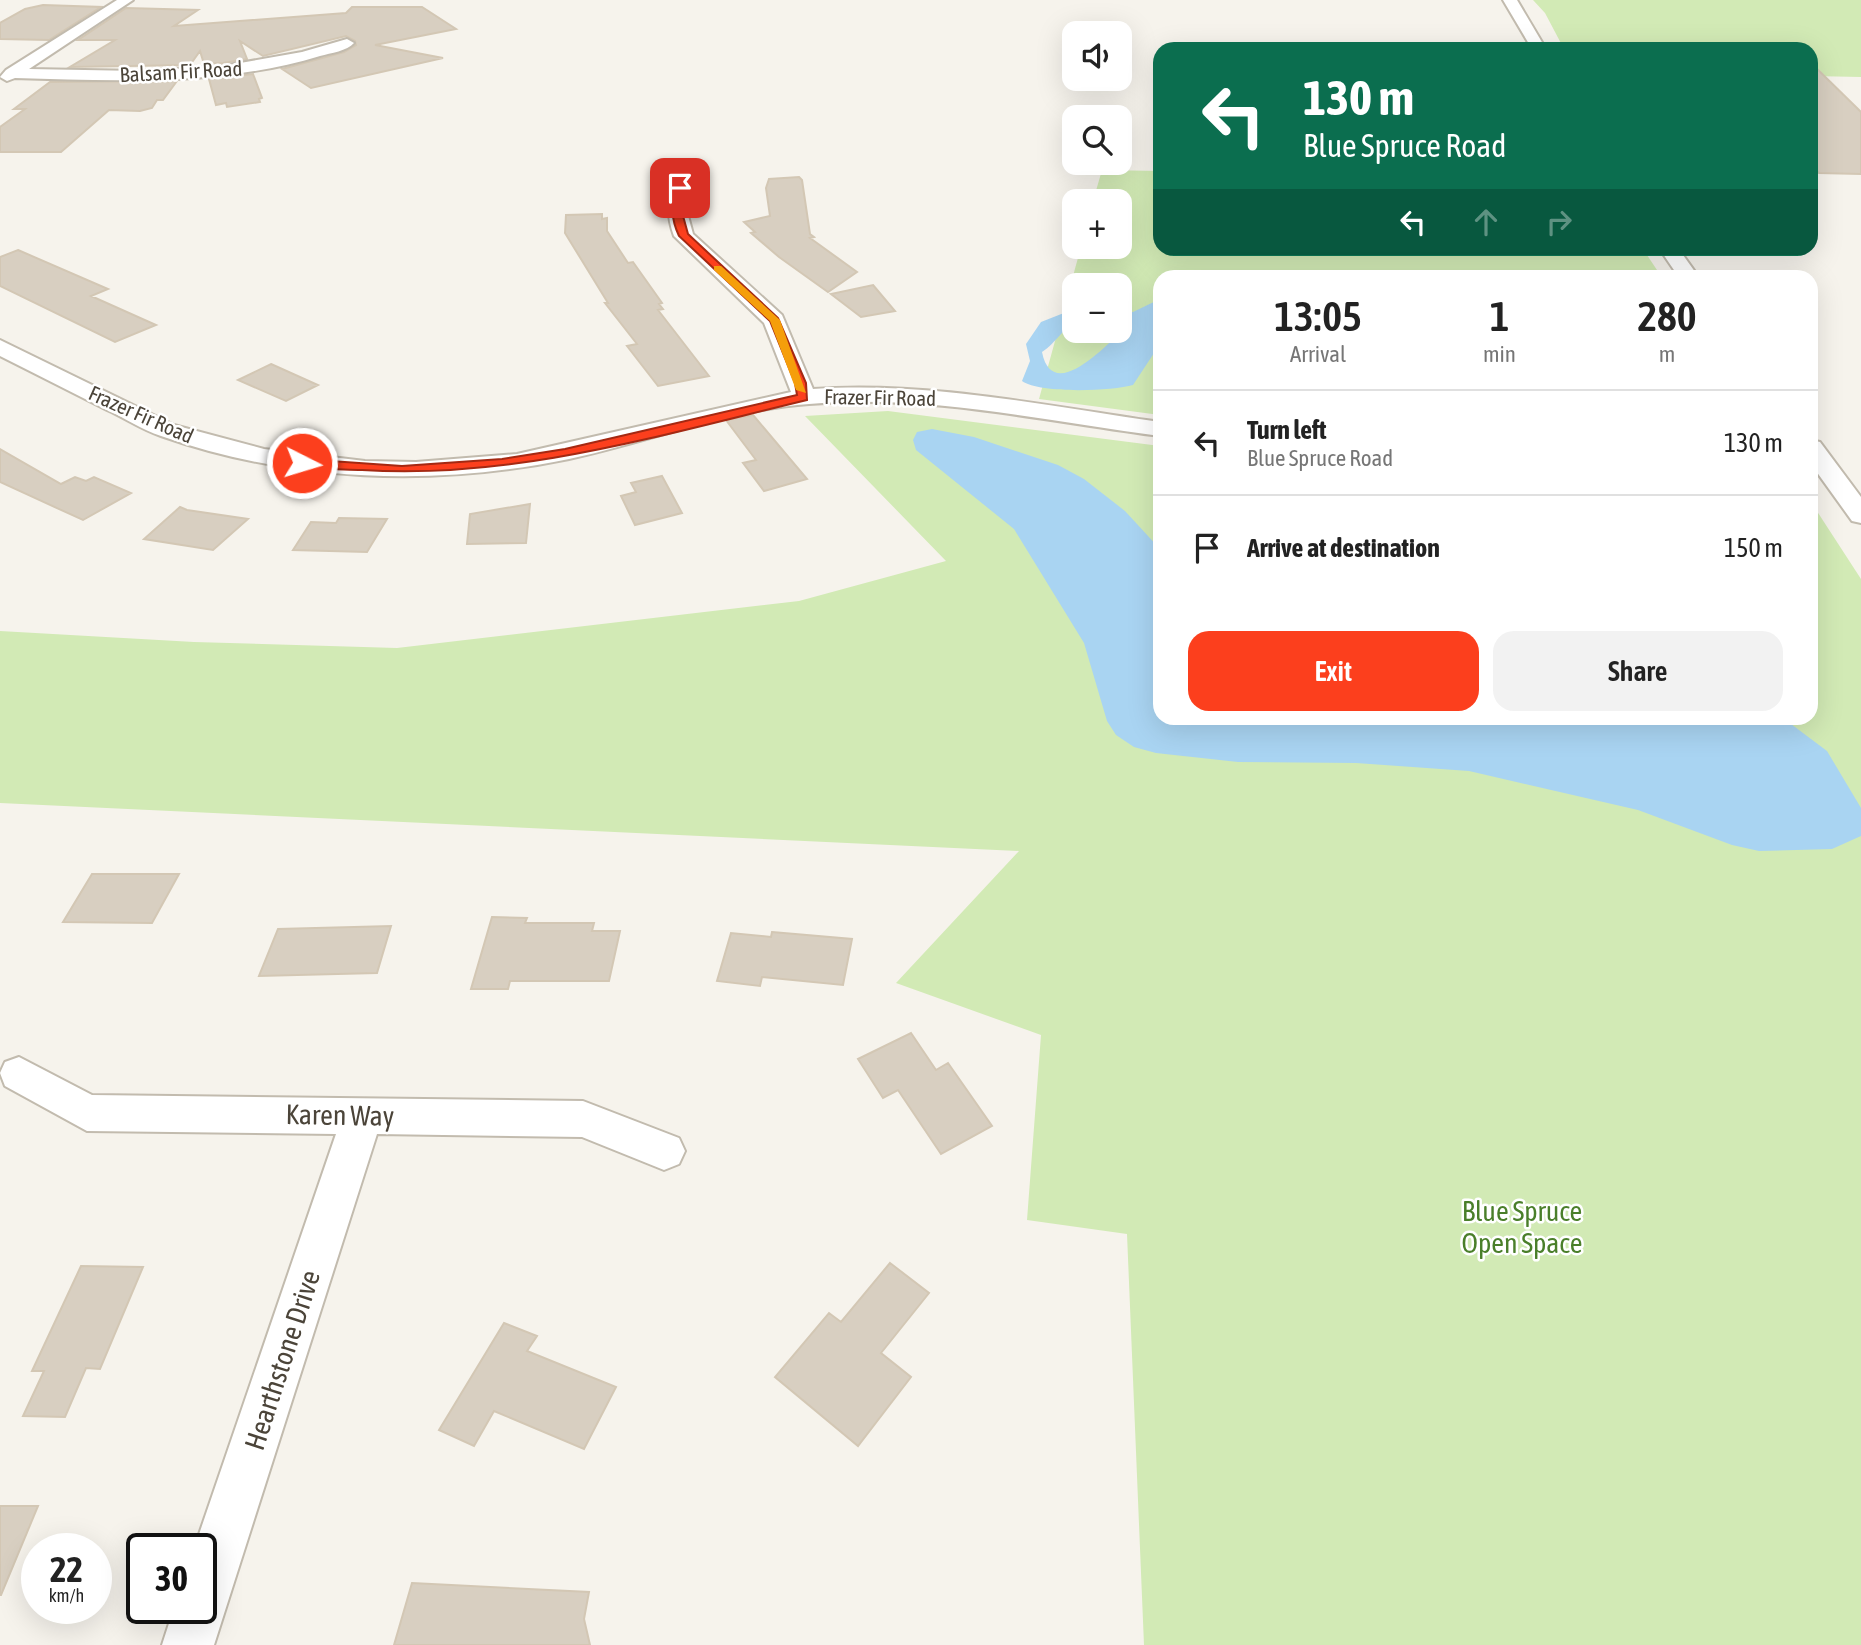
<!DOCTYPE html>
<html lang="en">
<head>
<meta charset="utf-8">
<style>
	:root { --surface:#fff; --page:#f2f2f2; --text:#222; --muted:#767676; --line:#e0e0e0; --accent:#fc3f1d }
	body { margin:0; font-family:"Asap Condensed",sans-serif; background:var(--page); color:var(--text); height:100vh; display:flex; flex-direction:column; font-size:26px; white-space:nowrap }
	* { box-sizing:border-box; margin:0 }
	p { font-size:23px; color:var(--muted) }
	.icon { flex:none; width:38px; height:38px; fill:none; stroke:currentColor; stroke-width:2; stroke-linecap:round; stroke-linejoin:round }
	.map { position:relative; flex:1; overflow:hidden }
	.sheet { position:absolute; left:1153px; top:270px; width:665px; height:455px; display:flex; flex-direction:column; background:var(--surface); border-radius:21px; box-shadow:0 7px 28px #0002 }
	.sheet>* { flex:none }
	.guide { position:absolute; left:1153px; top:42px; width:665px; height:214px; border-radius:21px; box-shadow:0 7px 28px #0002; background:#0b6e4f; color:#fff; overflow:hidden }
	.buttons { position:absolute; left:1062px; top:21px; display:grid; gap:14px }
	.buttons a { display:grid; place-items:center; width:70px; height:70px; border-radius:14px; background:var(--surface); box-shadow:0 7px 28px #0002; font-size:35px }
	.speed { position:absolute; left:21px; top:1533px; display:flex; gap:14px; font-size:35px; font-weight:700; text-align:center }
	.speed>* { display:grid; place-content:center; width:91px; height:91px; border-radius:50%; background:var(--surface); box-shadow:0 7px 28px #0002; line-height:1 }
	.speed small { font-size:18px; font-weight:400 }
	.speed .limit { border:4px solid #111; border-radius:10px; background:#fff; color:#111 }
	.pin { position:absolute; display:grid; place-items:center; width:60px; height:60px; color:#fff; margin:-30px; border-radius:14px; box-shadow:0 4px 10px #0006 }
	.me { position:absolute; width:77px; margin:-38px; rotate:95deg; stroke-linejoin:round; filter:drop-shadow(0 0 5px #0008) }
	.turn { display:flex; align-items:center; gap:24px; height:147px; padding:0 35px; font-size:32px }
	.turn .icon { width:91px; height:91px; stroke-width:2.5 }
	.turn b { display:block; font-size:49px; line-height:60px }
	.lanes { display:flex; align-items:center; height:66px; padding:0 35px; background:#0003; justify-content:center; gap:35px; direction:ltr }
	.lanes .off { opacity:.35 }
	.eta { display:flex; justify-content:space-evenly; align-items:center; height:119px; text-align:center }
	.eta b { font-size:42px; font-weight:600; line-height:49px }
	.primary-button { display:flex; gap:14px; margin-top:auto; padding:14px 35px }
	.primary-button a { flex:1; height:80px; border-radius:21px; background:var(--accent); color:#fff; font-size:28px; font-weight:600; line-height:80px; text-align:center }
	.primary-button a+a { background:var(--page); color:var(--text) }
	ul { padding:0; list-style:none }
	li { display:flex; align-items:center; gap:21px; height:105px; padding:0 35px; border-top:2px solid var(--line) }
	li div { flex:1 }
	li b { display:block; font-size:26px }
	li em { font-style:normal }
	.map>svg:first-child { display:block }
	.green { fill:#d2eab5; fill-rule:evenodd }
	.water { fill:#a9d4f2 }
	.building { fill:#d8cfc1; stroke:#d3c7b4; stroke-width:2 }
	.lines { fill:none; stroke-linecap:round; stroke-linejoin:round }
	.street-casing { stroke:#c2bbae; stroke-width:4 }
	.street { fill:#fff; fill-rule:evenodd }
	.route { fill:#fc3f1d; stroke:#a42913; stroke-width:2 }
	.slow { fill:#f59e0b }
	.labels { text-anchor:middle; stroke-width:5; stroke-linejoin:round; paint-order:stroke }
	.far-street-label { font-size:21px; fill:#4b4439; stroke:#fff }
	.near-street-label { font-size:28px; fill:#4b4439; stroke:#fff }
	.near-park-label { font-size:28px; fill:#4a7f2a; stroke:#fff }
</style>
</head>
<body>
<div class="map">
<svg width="1861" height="1645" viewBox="0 0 1861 1645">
	<rect width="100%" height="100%" fill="#f6f3ec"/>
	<!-- green -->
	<path class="green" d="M1533,0H1861V77L1811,76V49H1564L1545,13Z
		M1102,170L1160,171V248L1643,249L1661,276H1160V415L1039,399L1081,247H1120V201H1093ZM1074,285H1120V331H1074Z
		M888,411L1160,446V718H1811V502L1861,579V1645H1144L1127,1234L1027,1220L1041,1035L896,983L1019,851L0,803V631L194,642L397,648L799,601L946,561L805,416Z"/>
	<!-- water -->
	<path class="water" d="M1160,299L1158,347L1133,385C1112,391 1040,394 1022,381L1030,361L1026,344L1041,322L1074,309V324C1063,328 1056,343 1042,352C1052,402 1101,350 1118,335L1120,312H1133Z
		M932,429L974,437L1058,465L1084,479L1125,511L1160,549V718H1783L1827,751L1861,808V836L1832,849L1759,851L1732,845L1638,810L1469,771L1356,763L1238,762L1156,753L1134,747L1116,735L1107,721L1084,643L1014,529L916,450L913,440L917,432Z"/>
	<!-- building -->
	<path class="building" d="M43,5L101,7L49,40L0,39V23L25,9Z
		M352,7H422L456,29L375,45L443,58L311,88L282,69L344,52L356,45L355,41L346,36L263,56L240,41L247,59L223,63L204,64L200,51L190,65L70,67L115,40H78L126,8L198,10L174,26L346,13Z
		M1811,63L1861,112V174L1819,173L1811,165Z
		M253,74L262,98L259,99L260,102L227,107L226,103L216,105L209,79Z
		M177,81L163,100H157L152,108L140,111L109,110L61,152H0V127L25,109H14L50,82Z
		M799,177L802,180L810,234L814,237L810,238L857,272L828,292L779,257L751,233L755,232L744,222L770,216L766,188L769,179Z
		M602,214V219L607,218V231L628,263L633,262L662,303L659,304L663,309L658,310L709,376L658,386L627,346L637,344L605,303H608L565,233L566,215Z
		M18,250L108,289L91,296L156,325L115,342L0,286V257Z
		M873,285L895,311L861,317L831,294Z
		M271,364L318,385L286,401L238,380Z
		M753,415L807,479L764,491L743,463L756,460L726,420Z
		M0,449L61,484L75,477L86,481L94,477L131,493L83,520L0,482Z
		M662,476L682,513L635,525L621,496L636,492L631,483Z
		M530,504L526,543L467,544L470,514Z
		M180,507L187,510L248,519L213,550L144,539Z
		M339,518L387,519L367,552L293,550L311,522L336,523Z
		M92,874H179L152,923L63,922Z
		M492,917L527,918L525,923H594L592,931H620L609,981H510L508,989H471Z
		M391,926L377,973L259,976L278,929Z
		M772,932L852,939L843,985L762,977L760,986L717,981L731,933L771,937Z
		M911,1033L936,1070L948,1063L992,1126L941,1154L898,1090L883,1098L858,1059Z
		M890,1263L929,1293L881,1353L911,1377L858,1446L775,1377L829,1313L841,1322Z
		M81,1266L143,1267L100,1369L86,1368L65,1417L23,1416L44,1371H32Z
		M504,1323L537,1336L527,1351L616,1387L584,1449L494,1411L474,1446L439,1430Z
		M0,1506H38L1,1595H0Z
		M412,1583L589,1592L584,1619L590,1645H394Z"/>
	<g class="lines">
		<defs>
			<path id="street" d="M117,0H133L29,69L139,71L223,66L302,52L347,39L354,43C347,51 331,53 320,56C222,86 116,81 15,78L7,81L0,77L6,70Z
				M1503,0H1517L1546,49H1532Z
				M680,183L689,188L687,212L693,234L782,315L813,389C930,381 1045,406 1160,422V436C1043,421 928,394 809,404C727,410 649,442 569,459C434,487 292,482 161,436C142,430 125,418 107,410C71,392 36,374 0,356V340L174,425L264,449L365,461L416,462L517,454L791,392L764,323L674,236C668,220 667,205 671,188Z
				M1659,248H1678L1698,276H1678Z
				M1811,440L1820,442L1861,497V523L1852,521L1811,464Z
				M19,1057L92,1095L583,1101L679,1138L685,1151L679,1164L664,1170L582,1137L377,1134L214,1645H162L174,1608H201V1549H194L336,1134L87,1131L5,1086L0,1073L5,1062Z"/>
		</defs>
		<!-- street casing -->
		<use href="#street" class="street-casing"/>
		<!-- street -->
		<use href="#street" class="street"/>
	</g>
	<!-- route -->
	<path class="route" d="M680,185L684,188L680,205L688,234L778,318L806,383L807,400C661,435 513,480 362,470C341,469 319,470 298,466L296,463L302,459L402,466L502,459L565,449L797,395L795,383L770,321L679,236C671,219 671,206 676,188Z"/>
	<!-- slow -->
	<path class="slow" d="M714,266H721L780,320L806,393L796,390L770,321L714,270Z"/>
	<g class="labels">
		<!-- far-street labels -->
		<g class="far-street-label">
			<text transform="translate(181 72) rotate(-3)" y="7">Balsam Fir Road</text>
			<text transform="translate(880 398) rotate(1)" y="7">Frazer Fir Road</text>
			<text transform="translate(141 415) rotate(24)" y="7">Frazer Fir Road</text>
		</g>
		<!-- near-street labels -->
		<g class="near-street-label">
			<text transform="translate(340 1115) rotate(1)" y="10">Karen Way</text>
			<text transform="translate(282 1360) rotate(-72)" y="10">Hearthstone Drive</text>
		</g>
		<!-- near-park labels -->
		<g class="near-park-label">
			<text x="1522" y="1221">Blue Spruce<tspan x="1522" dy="32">Open Space</tspan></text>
		</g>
	</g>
</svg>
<div class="buttons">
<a><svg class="icon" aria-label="sound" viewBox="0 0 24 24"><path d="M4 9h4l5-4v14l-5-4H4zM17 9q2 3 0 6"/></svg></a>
<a><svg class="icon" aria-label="search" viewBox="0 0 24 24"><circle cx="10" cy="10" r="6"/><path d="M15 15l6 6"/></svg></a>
<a>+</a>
<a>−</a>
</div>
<div class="speed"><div>22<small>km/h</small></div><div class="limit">30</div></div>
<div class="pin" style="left:680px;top:188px;background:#d93025"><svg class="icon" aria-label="arrive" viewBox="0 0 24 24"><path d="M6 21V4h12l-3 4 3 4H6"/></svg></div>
<svg class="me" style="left:302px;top:463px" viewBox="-20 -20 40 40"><circle r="17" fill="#fc3f1d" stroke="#fff" stroke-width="3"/><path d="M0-11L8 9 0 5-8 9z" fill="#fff"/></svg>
<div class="guide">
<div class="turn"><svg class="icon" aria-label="left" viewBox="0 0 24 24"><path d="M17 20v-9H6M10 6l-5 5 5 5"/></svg><div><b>130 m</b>Blue Spruce Road</div></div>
<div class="lanes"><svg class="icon" aria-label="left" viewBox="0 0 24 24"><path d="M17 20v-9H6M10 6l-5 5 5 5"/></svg><svg class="icon off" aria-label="ahead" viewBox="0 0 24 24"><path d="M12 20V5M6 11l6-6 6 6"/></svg><svg class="icon off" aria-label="right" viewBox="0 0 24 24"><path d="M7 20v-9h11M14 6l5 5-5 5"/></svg></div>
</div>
<section class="sheet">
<div class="eta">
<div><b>13:05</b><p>Arrival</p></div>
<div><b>1</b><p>min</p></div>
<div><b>280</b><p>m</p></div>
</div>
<ul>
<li><svg class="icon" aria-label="left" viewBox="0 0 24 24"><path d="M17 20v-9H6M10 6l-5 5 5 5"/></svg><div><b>Turn left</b><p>Blue Spruce Road</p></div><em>130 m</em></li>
<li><svg class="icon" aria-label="arrive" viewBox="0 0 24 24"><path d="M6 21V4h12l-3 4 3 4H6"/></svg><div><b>Arrive at destination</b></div><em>150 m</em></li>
</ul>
<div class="primary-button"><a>Exit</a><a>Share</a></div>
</section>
</div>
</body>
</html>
